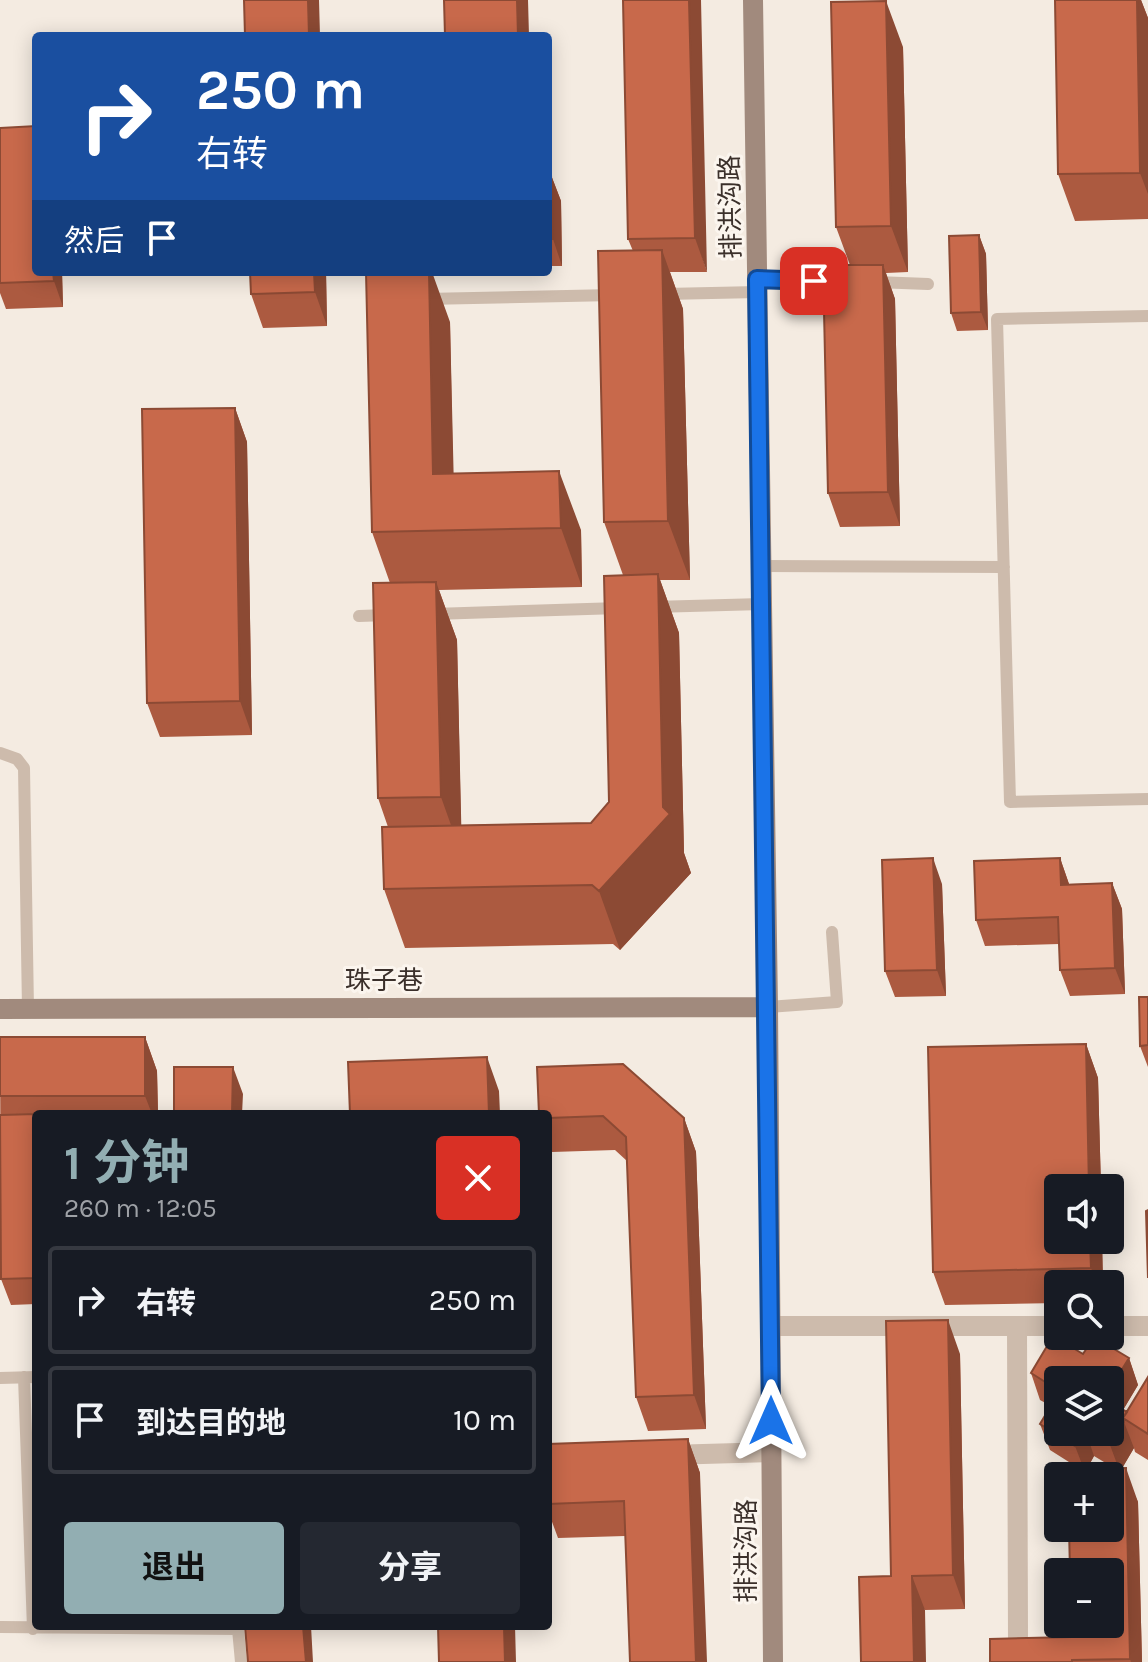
<!DOCTYPE html>
<html lang="zh">
<head>
<meta charset="utf-8">
<style>
	:root { --surface:#171b24; --page:#242831; --text:#f1f3f6; --muted:#9ea1a6; --line:#363941; --accent:#92aeb2 }
	body { margin:0; font-family:Karla,"Noto Sans SC",sans-serif; background:var(--page); color:var(--text); height:100vh; display:flex; flex-direction:column; font-size:30px; white-space:nowrap }
	* { box-sizing:border-box; margin:0 }
	p { font-size:26px; color:var(--muted) }
	.icon { flex:none; width:44px; height:44px; fill:none; stroke:currentColor; stroke-width:2; stroke-linecap:round; stroke-linejoin:round }
	.map { position:relative; flex:1; overflow:hidden }
	.side { position:absolute; left:32px; top:1110px; width:520px; height:520px; display:flex; flex-direction:column; background:var(--surface); border-radius:8px; box-shadow:0 4px 20px #0003 }
	.side>* { flex:none }
	.guide { position:absolute; left:32px; top:32px; width:520px; height:244px; border-radius:8px; box-shadow:0 4px 20px #0003; background:#1a4fa0; color:#fff; overflow:hidden }
	.controls { position:absolute; left:1044px; top:1174px; display:grid; gap:16px }
	.controls a { display:grid; place-items:center; width:80px; height:80px; border-radius:8px; background:var(--surface); box-shadow:0 4px 20px #0003; font-size:40px }
	.pin { position:absolute; display:grid; place-items:center; width:68px; height:68px; color:#fff; margin:-34px; border-radius:16px; box-shadow:0 4px 12px #0006 }
	.me { position:absolute; width:88px; margin:-44px; rotate:0deg; stroke-linejoin:round; filter:drop-shadow(0 0 6px #0008) }
	.turn { display:flex; align-items:center; gap:28px; height:168px; padding:0 32px; font-size:36px }
	.turn .icon { width:104px; height:104px; stroke-width:2.5 }
	.turn b { display:block; font-size:56px; line-height:68px }
	.then { display:flex; align-items:center; height:76px; padding:0 32px; background:#0003; gap:16px; font-size:30px }
	.round { display:grid; place-items:center; flex:none; width:84px; height:84px; border-radius:8px; background:var(--page) }
	.summary { display:flex; align-items:center; justify-content:space-between; height:136px; padding:0 32px }
	h1 { font-size:48px; font-weight:700; line-height:60px; color:var(--accent) }
	.action { display:flex; gap:16px; margin-top:auto; padding:16px 32px }
	.action a { flex:1; height:92px; border-radius:8px; background:var(--accent); color:#111; font-size:32px; font-weight:700; line-height:92px; text-align:center }
	.action a+a { background:var(--page); color:var(--text) }
	ul { padding:0; list-style:none }
	li { display:flex; align-items:center; gap:24px; height:108px; margin:0 16px 12px; padding:0 16px; border:4px solid var(--line); border-radius:8px }
	li div { flex:1 }
	li b { display:block; font-size:30px }
	li em { font-style:normal }
	.map>svg:first-child { display:block }
	.lines { fill:none; stroke-linecap:round; stroke-linejoin:round }
	.lane { stroke:#cdbbac; stroke-width:12 }
	.street { stroke:#cdbbac; stroke-width:20 }
	.secondary { stroke:#a18a7d; stroke-width:20 }
	.wall { fill:#ac5a40; fill-rule:evenodd }
	.shaded-wall { fill:#8c4a34 }
	.building { fill:#c8694b; stroke:#8c4a34; stroke-width:2 }
	.route-casing { stroke:#114b97; stroke-width:20 }
	.route { stroke:#1a73e8; stroke-width:14 }
	.labels { text-anchor:middle; stroke-width:6; stroke-linejoin:round; paint-order:stroke }
	.street-label { font-size:26px; fill:#3b302b; stroke:#fbf5ee }
</style>
</head>
<body>
<div class="map">
<svg width="1148" height="1662" viewBox="0 0 1148 1662">
	<rect width="100%" height="100%" fill="#f4ebe1"/>
	<g class="lines">
		<!-- lane -->
		<path class="lane" d="M757,279L838,281
			M876,282L928,284
			M665,294L758,292
			M425,299L614,295
			M1148,316L997,319L1010,802L1148,799
			M761,566L1004,567
			M653,607L762,604
			M434,614L619,608
			M359,616L387,615
			M0,753L17,759L24,768L28,1009
			M768,1007L837,1002L832,932
			M24,1377L33,1629
			M0,1378L36,1377
			M0,1627L238,1629L241,1662"/>
		<!-- street -->
		<path class="street" d="M770,1326H1058
			M1017,1326L1018,1640
			M1110,1326H1148
			M668,1455L771,1452"/>
		<!-- secondary -->
		<path class="secondary" d="M753,0L768,1007L773,1662
			M0,1009L768,1007"/>
	</g>
	<!-- wall -->
	<path class="wall" d="M623,0L707,272H670L683,309L690,580H660L679,633L684,853L691,873L620,950L613,944L405,948L384,889L388,827L378,798L390,583L372,532L450,322L453,473L581,530L582,587L439,590L457,640L461,825L591,823L609,802L623,575L604,522L633,251L628,239Z
		M1055,0H1141L1148,18V219L1075,221L1058,174Z
		M903,47L908,272L886,273L895,299L900,526L840,527L828,493L850,265L836,227Z
		M0,128L36,272H62L63,307L6,309L0,293Z
		M548,175H551L561,201L562,266H548Z
		M979,235L986,254L988,330L957,331L951,313Z
		M326,272L327,326L263,328L251,294Z
		M235,408L247,442L252,735L160,737L147,703Z
		M1060,858L1069,884L1112,883L1122,909L1125,994L1070,996L1060,970L1059,944L985,946L976,920Z
		M942,884L946,996L895,997L885,971Z
		M1148,997V1067L1140,1046Z
		M0,1037H145L157,1071L158,1114H36V1304L11,1305L1,1279Z
		M1086,1044L1098,1078L1101,1188H1058L1102,1240L1103,1284H1058V1303L945,1305L933,1272Z
		M548,1114L684,1118L696,1152L706,1429L648,1431L636,1397L627,1161L615,1150L552,1152L548,1143Z
		M960,1354L965,1609L925,1610L891,1576Z
		M1083,1354L1129,1358L1138,1385L1123,1410L1127,1412L1148,1377V1460L1135,1452L1134,1448L1122,1468L1138,1502L1142,1662H990L1071,1637L1080,1469L1050,1450L1040,1424L1051,1406L1040,1400L1031,1373ZM1058,1380L1110,1432H1058ZM1094,1456L1114,1468L1087,1469Z
		M688,1439L700,1473L625,1536L558,1538L548,1511V1444Z"/>
	<!-- shaded-wall -->
	<path class="shaded-wall" d="M308,0H319L320,36H309Z
		M517,0H528L529,36H518Z
		M689,0H701L707,272L695,238Z
		M1137,0H1141L1148,18V194L1140,173Z
		M886,1L903,47L908,272L891,226Z
		M551,175L561,201L562,266L553,239Z
		M979,235L986,254L988,330L981,312Z
		M662,250L683,309L690,580L668,521Z
		M883,265L895,299L900,526L888,492Z
		M53,272H62L63,307L54,281Z
		M314,272H326L327,326L315,292Z
		M429,272H432L450,322L455,532L433,474Z
		M235,408L247,442L252,735L240,701Z
		M559,471L581,530L582,587L561,528Z
		M658,574L679,633L684,853L691,873L620,950L599,891L663,807Z
		M436,582L457,640L462,856L441,797Z
		M933,858L942,884L946,996L937,970Z
		M1060,858L1069,884L1061,885Z
		M1112,883L1122,909L1125,994L1115,968Z
		M145,1037L157,1071L158,1114H152L145,1096Z
		M1086,1044L1098,1078L1101,1188H1089Z
		M487,1057L499,1091L500,1114H489Z
		M233,1067L243,1094L242,1114H232Z
		M684,1118L696,1152L706,1429L694,1395Z
		M1090,1240H1102L1103,1284H1097L1091,1268Z
		M948,1320L960,1354L965,1609L953,1575Z
		M1129,1358L1138,1385L1114,1425L1110,1414V1389Z
		M1124,1422L1134,1448L1120,1472L1110,1445Z
		M1083,1432H1086L1094,1456L1085,1472L1075,1446Z
		M688,1439L700,1473L707,1662H696Z
		M1126,1468L1138,1502L1142,1662H1131L1130,1659Z
		M912,1576L925,1610L926,1662H914Z
		M303,1626H311L313,1662H306Z
		M504,1626H515L516,1662H505Z"/>
	<!-- building -->
	<path class="building" d="M244,0H308L309,36H245Z
		M444,0H517L518,36H445Z
		M623,0H689L695,238L628,239Z
		M1055,0H1137L1140,173L1058,174Z
		M886,1L891,226L836,227L831,2Z
		M36,126V272H53L54,281L0,283V128Z
		M548,175H551L553,239H548Z
		M979,235L981,312L951,313L949,236Z
		M662,250L668,521L604,522L598,251Z
		M823,265H883L888,492L828,493Z
		M250,272H314L315,292L251,294Z
		M366,272H429L433,474L559,471L561,528L372,532Z
		M235,408L240,701L147,703L142,409Z
		M658,574L663,807L670,814L599,891L592,885L384,889L382,827L591,823L609,802L604,576Z
		M436,582L441,797L378,798L373,583Z
		M933,858L937,970L885,971L882,860Z
		M1060,858L1061,885L1112,883L1115,968L1060,970L1058,917L976,920L974,861Z
		M1139,997H1148V1045L1140,1046Z
		M0,1037H145V1096H0Z
		M1086,1044L1089,1188H1058V1240H1090L1091,1268L933,1272L928,1047Z
		M487,1057L489,1114H350L348,1062Z
		M623,1064L684,1118L694,1395L636,1397L626,1137L603,1116L548,1118V1114H539L537,1067Z
		M174,1067H233L232,1114H174Z
		M36,1114V1278L1,1279L0,1115Z
		M1148,1210V1278L1146,1211Z
		M948,1320L953,1575L912,1576L914,1662H861L859,1577L891,1576L886,1321Z
		M1053,1336L1083,1354L1094,1337L1129,1358L1110,1389V1380H1058V1390L1031,1373Z
		M1148,1377V1434L1123,1418Z
		M1058,1394V1432H1083L1075,1446L1040,1424Z
		M1110,1402L1127,1412L1123,1418L1124,1422L1110,1445L1088,1432H1110Z
		M688,1439L696,1662H630L624,1501L548,1504V1444Z
		M1126,1468L1130,1659L1072,1660V1662H990V1639L1071,1637V1624H1110V1572H1070L1069,1528H1110V1476H1068V1469Z
		M245,1626H303L306,1662H248Z
		M438,1626H504L505,1662H439Z"/>
	<g class="lines">
		<defs>
			<path id="route" d="M771,1421L757,279L814,281"/>
		</defs>
		<!-- route casing -->
		<use href="#route" class="route-casing"/>
		<!-- route -->
		<use href="#route" class="route"/>
	</g>
	<g class="labels">
		<!-- street labels -->
		<g class="street-label">
			<text transform="translate(730 207) rotate(-91)" y="9">排洪沟路</text>
			<text x="384" y="989">珠子巷</text>
			<text transform="translate(746 1551) rotate(-90)" y="9">排洪沟路</text>
		</g>
	</g>
</svg>
<div class="controls">
<a><svg class="icon" aria-label="sound" viewBox="0 0 24 24"><path d="M4 9h4l5-4v14l-5-4H4zM17 9q2 3 0 6"/></svg></a>
<a><svg class="icon" aria-label="search" viewBox="0 0 24 24"><circle cx="10" cy="10" r="6"/><path d="M15 15l6 6"/></svg></a>
<a><svg class="icon" aria-label="layers" viewBox="0 0 24 24"><path d="M12 4l9 5-9 5-9-5zM3 14l9 5 9-5"/></svg></a>
<a>+</a>
<a>−</a>
</div>
<div class="pin" style="left:814px;top:281px;background:#d93025"><svg class="icon" aria-label="arrive" viewBox="0 0 24 24"><path d="M6 21V4h12l-3 4 3 4H6"/></svg></div>
<svg class="me" style="left:771px;top:1421px" viewBox="-20 -20 40 40"><path d="M0-17L14 15 0 8-14 15z" fill="#1a73e8" stroke="#fff" stroke-width="4"/></svg>
<div class="guide">
<div class="turn"><svg class="icon" aria-label="right" viewBox="0 0 24 24"><path d="M7 20v-9h11M14 6l5 5-5 5"/></svg><div><b>250 m</b>右转</div></div>
<div class="then">然后<svg class="icon" aria-label="arrive" viewBox="0 0 24 24"><path d="M6 21V4h12l-3 4 3 4H6"/></svg></div>
</div>
<section class="side">
<div class="summary"><div><h1>1 分钟</h1><p>260 m · 12:05</p></div><a class="round" style="background:#d93025;color:#fff"><svg class="icon" aria-label="close" viewBox="0 0 24 24"><path d="M6 6l12 12M18 6L6 18"/></svg></a></div>
<ul>
<li><svg class="icon" aria-label="right" viewBox="0 0 24 24"><path d="M7 20v-9h11M14 6l5 5-5 5"/></svg><div><b>右转</b></div><em>250 m</em></li>
<li><svg class="icon" aria-label="arrive" viewBox="0 0 24 24"><path d="M6 21V4h12l-3 4 3 4H6"/></svg><div><b>到达目的地</b></div><em>10 m</em></li>
</ul>
<div class="action"><a>退出</a><a>分享</a></div>
</section>
</div>
</body>
</html>
